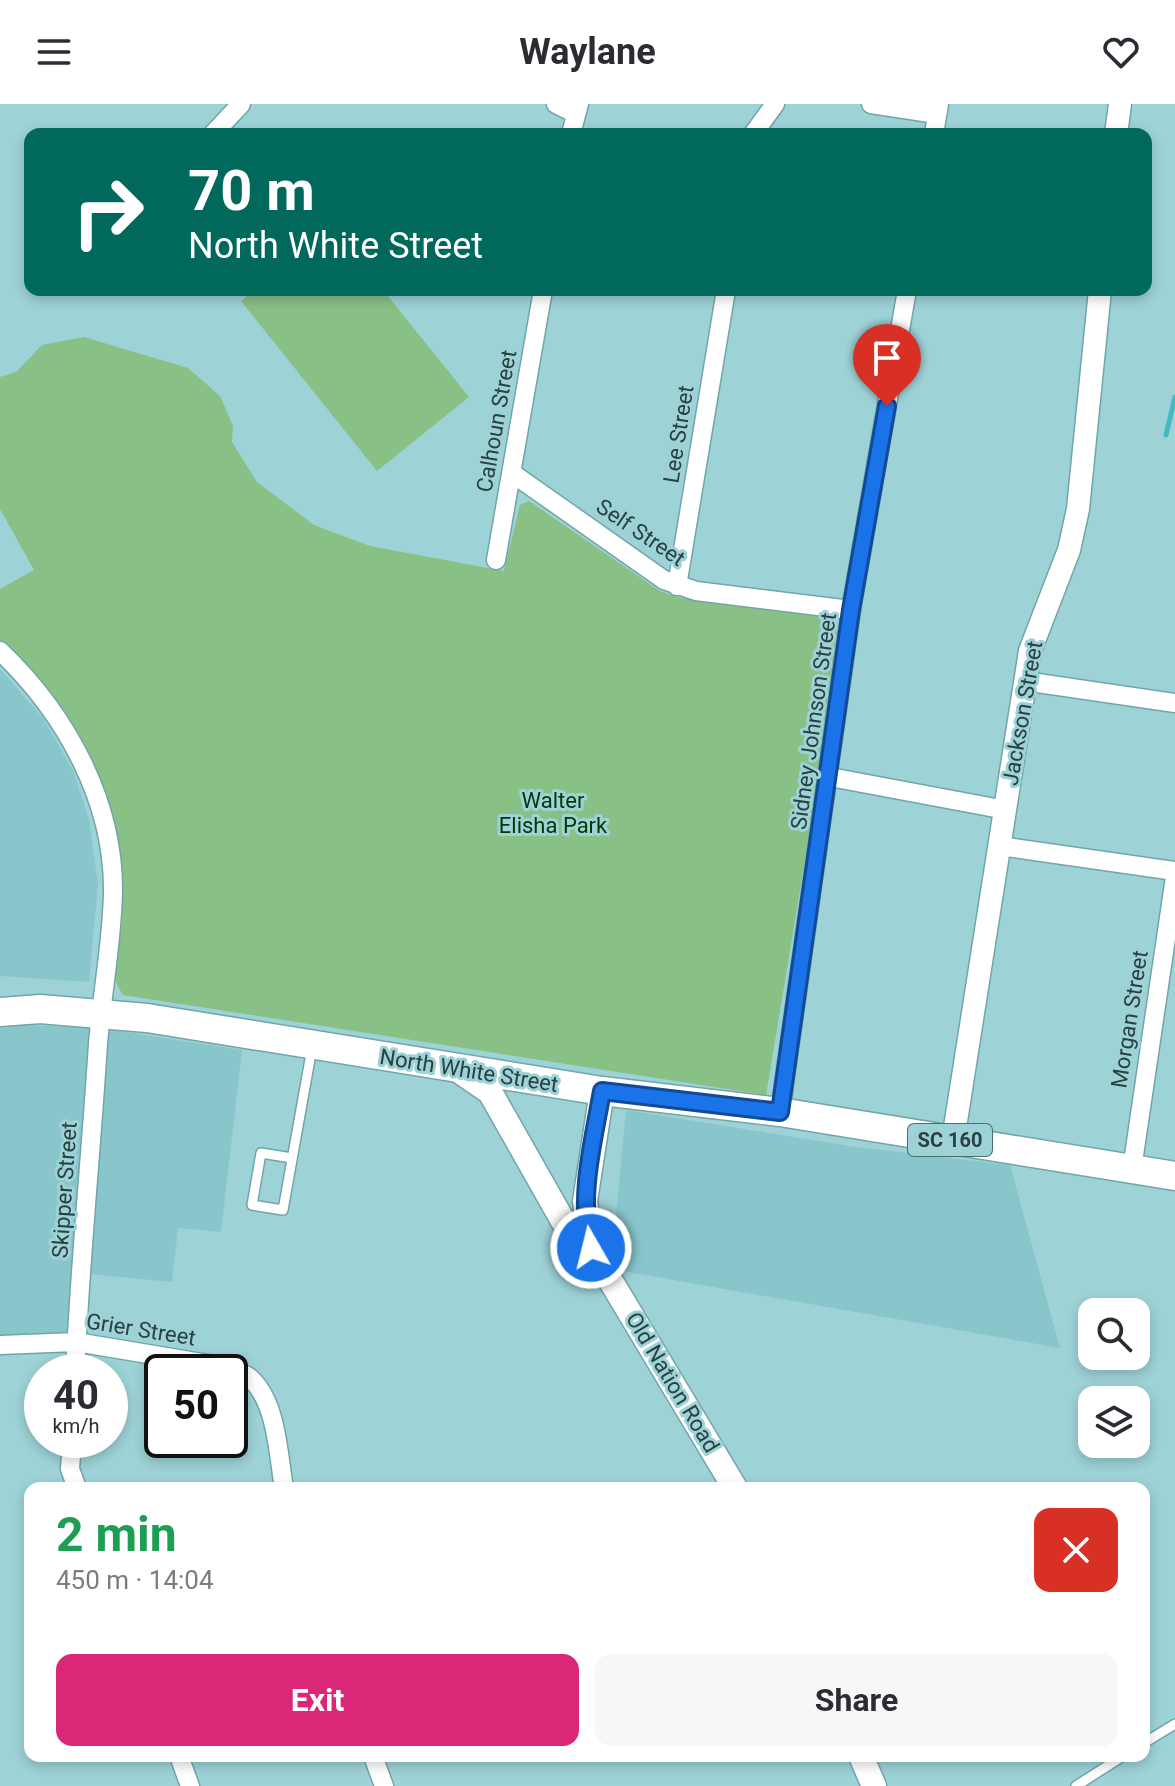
<!DOCTYPE html>
<html lang="en">
<head>
<meta charset="utf-8">
<style>
	:root { --surface:#fff; --page:#f7f7f7; --text:#2b2b33; --muted:#7c7c81; --accent:#db2777 }
	body { margin:0; font-family:Roboto,sans-serif; background:var(--page); color:var(--text); height:100vh; display:flex; flex-direction:column; font-size:30px; white-space:nowrap }
	* { box-sizing:border-box; margin:0 }
	p { font-size:26px; color:var(--muted) }
	.icon { flex:none; width:44px; height:44px; fill:none; stroke:currentColor; stroke-width:2; stroke-linecap:round; stroke-linejoin:round }
	.map { position:relative; flex:1; overflow:hidden }
	.side { position:absolute; left:24px; top:1378px; width:1126px; height:280px; display:flex; flex-direction:column; background:var(--surface); border-radius:16px; box-shadow:0 4px 12px #0003 }
	.side>* { flex:none }
	.guide { position:absolute; left:24px; top:24px; width:1128px; height:168px; border-radius:16px; box-shadow:0 4px 12px #0003; background:#00695c; color:#fff; overflow:hidden }
	.fabs { position:absolute; left:1078px; top:1194px; display:grid; gap:16px }
	.fabs a { display:grid; place-items:center; width:72px; height:72px; border-radius:16px; background:var(--surface); box-shadow:0 4px 12px #0003; font-size:40px }
	.speed { position:absolute; left:24px; top:1250px; display:flex; gap:16px; font-size:40px; font-weight:700; text-align:center }
	.speed>* { display:grid; place-content:center; width:104px; height:104px; border-radius:50%; background:var(--surface); box-shadow:0 4px 12px #0003; line-height:1 }
	.speed small { font-size:20px; font-weight:400 }
	.speed .limit { border:4px solid #111; border-radius:12px; background:#fff; color:#111 }
	.pin { position:absolute; display:grid; place-items:center; width:68px; height:68px; color:#fff; margin:-82px -34px; border-radius:50% 50% 50% 0; rotate:-45deg; box-shadow:0 0 8px #0007 }
	.pin .icon { rotate:45deg }
	.me { position:absolute; width:88px; margin:-44px; rotate:352deg; stroke-linejoin:round; filter:drop-shadow(0 0 6px #0008) }
	.turn { display:flex; align-items:center; gap:28px; height:168px; padding:0 32px; font-size:36px }
	.turn .icon { width:104px; height:104px; stroke-width:2.5 }
	.turn b { display:block; font-size:56px; line-height:68px }
	.round { display:grid; place-items:center; flex:none; width:84px; height:84px; border-radius:16px; background:var(--page) }
	.headline { display:flex; align-items:center; justify-content:space-between; height:136px; padding:0 32px }
	h1 { font-size:48px; font-weight:700; line-height:60px; color:#1e9e55 }
	.action { display:flex; gap:16px; margin-top:auto; padding:16px 32px }
	.action a { flex:1; height:92px; border-radius:16px; background:var(--accent); color:#fff; font-size:32px; font-weight:700; line-height:92px; text-align:center }
	.action a+a { background:var(--page); color:var(--text) }
	header { display:flex; justify-content:space-between; align-items:center; height:104px; padding:0 32px; background:var(--surface); font-size:36px; font-weight:700 }
	.map>svg:first-child { display:block }
	.built { fill:#89c6cc }
	.green { fill:#89c086 }
	.lines { fill:none; stroke-linecap:round; stroke-linejoin:round }
	.stream { stroke:#42b9c3; stroke-width:5 }
	.service-casing { stroke:#71a5aa; stroke-width:12 }
	.minor-casing { stroke:#71a5aa; stroke-width:21 }
	.tertiary-casing { stroke:#71a5aa; stroke-width:25 }
	.secondary-casing { stroke:#71a5aa; stroke-width:27 }
	.primary-casing { stroke:#71a5aa; stroke-width:31 }
	.service { stroke:#fff; stroke-width:9 }
	.minor { stroke:#fff; stroke-width:18 }
	.tertiary { stroke:#fff; stroke-width:22 }
	.secondary { stroke:#fff; stroke-width:24 }
	.primary { stroke:#fff; stroke-width:28 }
	.route-casing { stroke:#114b97; stroke-width:20 }
	.route { stroke:#1a73e8; stroke-width:14 }
	.labels { text-anchor:middle; stroke-width:6; stroke-linejoin:round; paint-order:stroke }
	.shield { fill:#9dd2d7; stroke:#4c6c6f; stroke-width:2 }
	.shield-label { font-size:20px; font-weight:bold; fill:#2a4042 }
	.street-label { font-size:22px; fill:#2a4042; stroke:#9dd2d7 }
	.park-label { font-size:22px; fill:#033904; stroke:#9dd2d7 }
</style>
</head>
<body>
<header><svg class="icon" aria-label="menu" viewBox="0 0 24 24"><path d="M4 6h16M4 12h16M4 18h16"/></svg>Waylane<svg class="icon" aria-label="heart" viewBox="0 0 24 24"><path d="M12 20l-8-8c-3-5 5-10 8-4 3-6 11-1 8 4z"/></svg></header>
<div class="map">
<svg width="1175" height="1682" viewBox="0 0 1175 1682">
	<rect width="100%" height="100%" fill="#9dd2d7"/>
	<!-- built -->
	<path class="built" d="M0,565L43,614L73,667L89,715L98,780L89,878L0,872Z
		M23,921L99,924L242,946L221,1128L178,1124L172,1178L79,1169L73,1234L0,1236V925Z
		M626,1006L856,1043L1010,1061L1060,1244L611,1165Z"/>
	<!-- green -->
	<path class="green" d="M255,186H383L469,293L377,367L241,197Z
		M84,233L188,264L220,292L233,322L232,338L257,378L314,421L370,442L504,467L520,401L529,397L660,487L681,494L822,509C834,518 838,524 841,540L766,991L123,891L117,881L110,848L116,788L88,663L0,543V485L34,466L0,405V273L16,268L42,241Z"/>
	<g class="lines">
		<!-- stream -->
		<path class="stream" d="M1166,331L1175,293"/>
		<defs>
			<path id="service" d="M292,1054L261,1049L252,1101L283,1106L312,944
				M1144,1639L1175,1620
				M1076,1682L1123,1652"/>
			<path id="minor" d="M556,0L576,10
				M871,0L937,10
				M213,30L241,0
				M571,30L579,0
				M753,30L775,0
				M934,30L939,0
				M512,369L664,476L696,487L851,506
				M496,456L543,186
				M677,482L726,186
				M0,547C65,609 114,696 113,788C112,839 102,889 98,940C91,1049 80,1159 75,1268
				M1024,577L1175,599
				M830,673L1006,706
				M1000,742L1175,767
				M780,1008L851,506L907,186
				M1132,1065L1175,773
				M0,1241L76,1238L226,1263C234,1266 244,1269 250,1274C277,1298 278,1350 284,1384
				M72,1336L70,1365L77,1384
				M179,1652L190,1682
				M373,1652L384,1682"/>
			<path id="tertiary" d="M1116,30L1120,0
				M953,1036L1030,547L1069,446L1078,405L1100,186"/>
			<path id="secondary" d="M455,964L490,988L567,1124L591,1144
				M602,987L585,1097L591,1144L735,1384
				M861,1652L874,1682"/>
			<path id="primary" d="M0,908L40,905L147,914L602,987L780,1008L1175,1072"/>
		</defs>
		<!-- service casing -->
		<use href="#service" class="service-casing"/>
		<!-- minor casing -->
		<use href="#minor" class="minor-casing"/>
		<!-- tertiary casing -->
		<use href="#tertiary" class="tertiary-casing"/>
		<!-- secondary casing -->
		<use href="#secondary" class="secondary-casing"/>
		<!-- primary casing -->
		<use href="#primary" class="primary-casing"/>
		<!-- service -->
		<use href="#service" class="service"/>
		<!-- minor -->
		<use href="#minor" class="minor"/>
		<!-- tertiary -->
		<use href="#tertiary" class="tertiary"/>
		<!-- secondary -->
		<use href="#secondary" class="secondary"/>
		<!-- primary -->
		<use href="#primary" class="primary"/>
	</g>
	<g class="lines">
		<defs>
			<path id="route" d="M591,1144C578,1093 593,1039 602,987L780,1008L851,506L887,302"/>
		</defs>
		<!-- route casing -->
		<use href="#route" class="route-casing"/>
		<!-- route -->
		<use href="#route" class="route"/>
	</g>
	<g class="labels">
		<!-- shield labels -->
		<rect class="shield" x="908" y="1020" width="84" height="32" rx="6"/>
		<g class="shield-label">
			<text x="950" y="1043">SC 160</text>
		</g>
		<!-- street labels -->
		<g class="street-label">
			<text transform="translate(496 317) rotate(-80)" y="8">Calhoun Street</text>
			<text transform="translate(678 330) rotate(-81)" y="8">Lee Street</text>
			<text transform="translate(641 428) rotate(34)" y="8">Self Street</text>
			<text transform="translate(1022 609) rotate(-80)" y="8">Jackson Street</text>
			<text transform="translate(813 617) rotate(-82)" y="8">Sidney Johnson Street</text>
			<text transform="translate(1129 915) rotate(-81)" y="8">Morgan Street</text>
			<text transform="translate(469 966) rotate(9)" y="8">North White Street</text>
			<text transform="translate(64 1086) rotate(-86)" y="8">Skipper Street</text>
			<text transform="translate(141 1225) rotate(9)" y="8">Grier Street</text>
			<text transform="translate(673 1278) rotate(59)" y="8">Old Nation Road</text>
		</g>
		<!-- park labels -->
		<g class="park-label">
			<text x="553" y="704">Walter<tspan x="553" dy="25">Elisha Park</tspan></text>
		</g>
	</g>
</svg>
<div class="fabs">
<a><svg class="icon" aria-label="search" viewBox="0 0 24 24"><circle cx="10" cy="10" r="6"/><path d="M15 15l6 6"/></svg></a>
<a><svg class="icon" aria-label="layers" viewBox="0 0 24 24"><path d="M12 4l9 5-9 5-9-5zM3 14l9 5 9-5"/></svg></a>
</div>
<div class="speed"><div>40<small>km/h</small></div><div class="limit">50</div></div>
<div class="pin" style="left:887px;top:302px;background:#d93025"><svg class="icon" aria-label="arrive" viewBox="0 0 24 24"><path d="M6 21V4h12l-3 4 3 4H6"/></svg></div>
<svg class="me" style="left:591px;top:1144px" viewBox="-20 -20 40 40"><circle r="17" fill="#1a73e8" stroke="#fff" stroke-width="3"/><path d="M0-11L8 9 0 5-8 9z" fill="#fff"/></svg>
<div class="guide">
<div class="turn"><svg class="icon" aria-label="right" viewBox="0 0 24 24"><path d="M7 20v-9h11M14 6l5 5-5 5"/></svg><div><b>70 m</b>North White Street</div></div>
</div>
<section class="side">
<div class="headline"><div><h1>2 min</h1><p>450 m · 14:04</p></div><a class="round" style="background:#d93025;color:#fff"><svg class="icon" aria-label="close" viewBox="0 0 24 24"><path d="M6 6l12 12M18 6L6 18"/></svg></a></div>
<div class="action"><a>Exit</a><a>Share</a></div>
</section>
</div>
</body>
</html>
